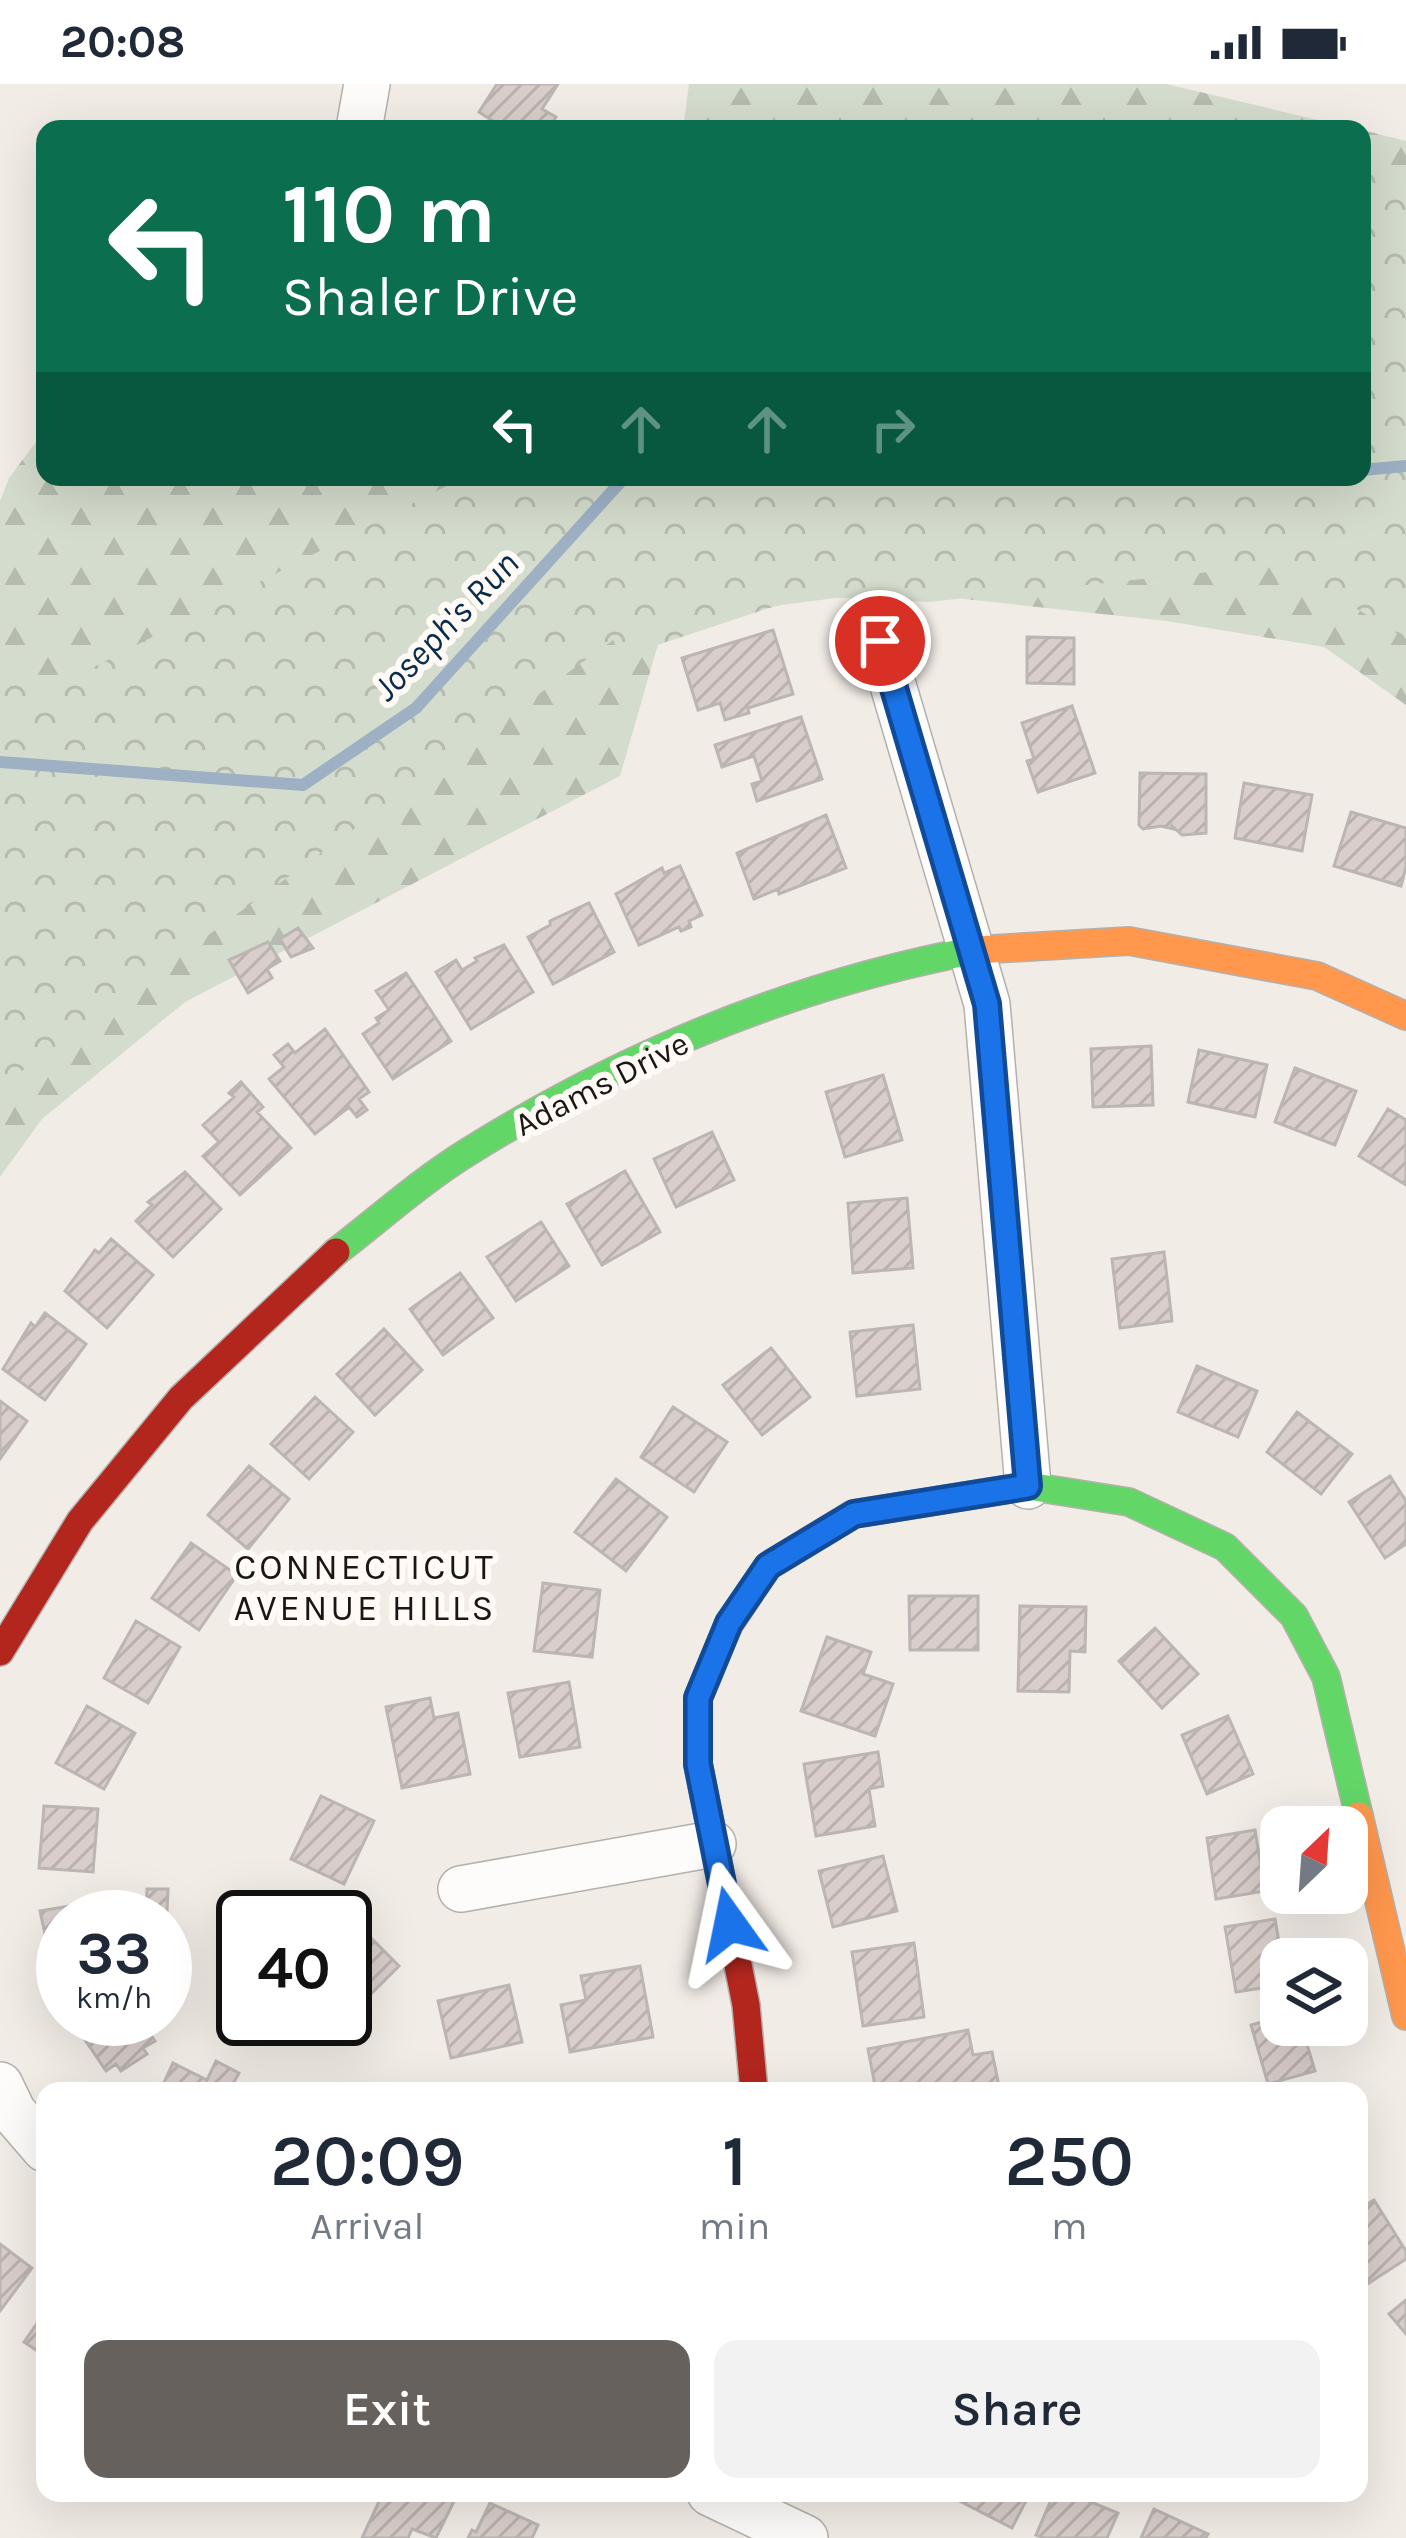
<!DOCTYPE html>
<html lang="en">
<head>
<meta charset="utf-8">
<style>
	:root { --surface:#fff; --page:#f2f2f3; --text:#1f2937; --muted:#747a83; --accent:#66615d }
	body { margin:0; font-family:Karla,sans-serif; background:var(--page); color:var(--text); height:100vh; display:flex; flex-direction:column; font-size:45px; white-space:nowrap }
	* { box-sizing:border-box; margin:0 }
	p { font-size:39px; color:var(--muted) }
	.icon { flex:none; width:66px; height:66px; fill:none; stroke:currentColor; stroke-width:2; stroke-linecap:round; stroke-linejoin:round }
	.map { position:relative; flex:1; overflow:hidden }
	.panel { position:absolute; left:36px; top:1998px; width:1332px; height:420px; display:flex; flex-direction:column; background:var(--surface); border-radius:24px; box-shadow:0 12px 48px #0002 }
	.panel>* { flex:none }
	.guide { position:absolute; left:36px; top:36px; width:1335px; height:366px; border-radius:24px; box-shadow:0 12px 48px #0002; background:#0b6e4f; color:#fff; overflow:hidden }
	.needle { width:78px; rotate:25deg }
	.fabs { position:absolute; left:1260px; top:1722px; display:grid; gap:24px }
	.fabs a { display:grid; place-items:center; width:108px; height:108px; border-radius:24px; background:var(--surface); box-shadow:0 12px 48px #0002; font-size:60px }
	.speed { position:absolute; left:36px; top:1806px; display:flex; gap:24px; font-size:60px; font-weight:700; text-align:center }
	.speed>* { display:grid; place-content:center; width:156px; height:156px; border-radius:50%; background:var(--surface); box-shadow:0 12px 48px #0002; line-height:1 }
	.speed small { font-size:30px; font-weight:400 }
	.speed .limit { border:6px solid #111; border-radius:18px; background:#fff; color:#111 }
	.pin { position:absolute; display:grid; place-items:center; width:102px; height:102px; color:#fff; margin:-51px; border:6px solid #fff; border-radius:50%; box-shadow:0 3px 12px #0007 }
	.me { position:absolute; width:132px; margin:-66px; rotate:348deg; stroke-linejoin:round; filter:drop-shadow(0 0 9px #0008) }
	.turn { display:flex; align-items:center; gap:42px; height:252px; padding:0 48px; font-size:54px }
	.turn .icon { width:156px; height:156px; stroke-width:2.5 }
	.turn b { display:block; font-size:84px; line-height:102px }
	.lanes { display:flex; align-items:center; height:114px; padding:0 48px; background:#0003; justify-content:center; gap:60px; direction:ltr }
	.lanes .off { opacity:.35 }
	.eta { display:flex; justify-content:space-evenly; align-items:center; height:204px; text-align:center }
	.eta b { font-size:72px; font-weight:600; line-height:84px }
	.button { display:flex; gap:24px; margin-top:auto; padding:24px 48px }
	.button a { flex:1; height:138px; border-radius:24px; background:var(--accent); color:#fff; font-size:48px; font-weight:600; line-height:138px; text-align:center }
	.button a+a { background:var(--page); color:var(--text) }
	.status { display:flex; justify-content:space-between; align-items:center; height:84px; padding:0 60px; background:var(--surface); direction:ltr }
	.status svg { height:33px; fill:currentColor }
	.map>svg:first-child { display:block }
	.forest { fill:url(#forest-firs) }
	.park { fill:url(#park-crowns) }
	.lines { fill:none; stroke-linecap:round; stroke-linejoin:round }
	.stream { stroke:#9db0c4; stroke-width:12 }
	.building { fill:url(#building-hatch); stroke:#bbb6b3; stroke-width:3 }
	.street-casing { stroke:#b4b0ab; stroke-width:48 }
	.fast-casing { stroke:#b4b0ab; stroke-width:30 }
	.slow-casing { stroke:#b4b0ab; stroke-width:30 }
	.jam-casing { stroke:#b4b0ab; stroke-width:30 }
	.street { stroke:#fdfcfb; stroke-width:45 }
	.fast { stroke:#63d668; stroke-width:27 }
	.slow { stroke:#ff974d; stroke-width:27 }
	.jam { stroke:#b3261e; stroke-width:27 }
	.route-casing { stroke:#114b97; stroke-width:30 }
	.route { stroke:#1a73e8; stroke-width:21 }
	.labels { text-anchor:middle; stroke-width:12; stroke-linejoin:round; paint-order:stroke }
	.street-label { font-size:33px; fill:#1a1613; stroke:#fffaf6 }
	.water-label { font-size:36px; font-style:italic; fill:#082c4b; stroke:#fffaf6 }
	.neighbourhood-label { font-size:36px; letter-spacing:3px; fill:#1a1613; stroke:#fffaf6 }
</style>
</head>
<body>
<div class="status"><b>20:08</b><svg viewBox="0 0 49 12"><path d="M0 12V9h3v3zM5 12V6h3v6zM10 12V3h3v9zM15 12V0h3v12zM26 1h20v11H26zM47 4h2v5h-2z"/></svg></div>
<div class="map">
<svg width="1406" height="2454" viewBox="0 0 1406 2454">
	<defs>
		<pattern id="forest-firs" width="22" height="20" patternUnits="userSpaceOnUse" patternTransform="scale(3)"><rect width="22" height="20" fill="#d4dccd"/><path d="M5 1l3.5 6h-7zM16 11l3.5 6h-7z" fill="#b5bcaf"/></pattern>
		<pattern id="park-crowns" width="20" height="18" patternUnits="userSpaceOnUse" patternTransform="scale(3)"><rect width="20" height="18" fill="#d4dccd"/><path d="M2 6a3 3 0 1 1 6 0M12 15a3 3 0 1 1 6 0" fill="none" stroke="#b5bcaf"/></pattern>
		<pattern id="building-hatch" width="6" height="6" patternUnits="userSpaceOnUse" patternTransform="scale(3)"><rect width="6" height="6" fill="#d9ceca"/><path d="M-1 1l2-2M0 6l6-6M5 7l2-2" fill="none" stroke="#bab0ad"/></pattern>
	</defs>
	<rect width="100%" height="100%" fill="#f2ece6"/>
	<!-- forest -->
	<path class="forest" d="M689,0H1166L1356,45H683Z
		M1362,46L1406,57V621L1324,563L1167,537L890,507L665,536L620,692L185,918L42,1035L0,1093V417L9,394L45,346V393H1362Z"/>
	<!-- park -->
	<path class="park" d="M910,35L1008,45H889Z
		M1362,81L1406,86V555L1284,480L928,518L806,512L621,573L613,556L0,1003V595L57,602L464,393H1362Z"/>
	<g class="lines">
		<!-- stream -->
		<path class="stream" d="M1362,386L1406,382
			M0,678L303,701L416,624L625,393"/>
	</g>
	<!-- building -->
	<path class="building" d="M497,0H558L542,25L556,33L548,45H505L479,28Z
		M216,41V45H161V42Z
		M773,546L793,610L748,624L749,629L725,636L720,619L698,626L682,574Z
		M1027,553L1074,554V600L1027,599Z
		M1072,622L1095,689L1038,708L1027,677L1034,675L1022,639Z
		M801,633L822,695L757,717L752,700L762,697L754,672L722,683L715,661Z
		M1140,689L1206,690V749L1182,751L1172,742L1173,745L1161,742L1143,745L1139,741Z
		M1244,699L1312,711L1302,767L1235,754Z
		M1351,728L1406,744V783L1401,802L1334,782Z
		M826,731L846,784L779,810L778,805L754,815L737,769Z
		M680,782L702,831L689,837L691,843L681,847L679,843L639,861L616,810L662,784L664,789Z
		M589,819L614,868L553,900L528,853L550,841V837Z
		M298,844L313,864L291,873L280,855Z
		M268,858L280,877L267,885L272,894L248,909L229,876Z
		M504,861L533,908L471,945L436,888L456,876L462,886L477,877L475,874Z
		M406,889L451,957L393,995L363,950L379,939L376,934L389,926L376,907Z
		M325,945L369,1008L359,1015L367,1026L357,1033L349,1023L315,1050L269,995L284,983L274,971L288,960L295,969Z
		M1151,962L1153,1021L1093,1023L1091,965Z
		M1199,966L1267,981L1255,1033L1188,1018Z
		M1295,984L1356,1007L1335,1061L1275,1038Z
		M883,991L902,1056L845,1073L826,1008Z
		M241,998L263,1023L257,1028L291,1064L240,1111L203,1072L219,1058L203,1041L234,1013L229,1009Z
		M1388,1025L1406,1036V1101L1359,1072Z
		M712,1048L734,1096L676,1123L654,1075Z
		M625,1087L660,1148L602,1181L567,1120Z
		M185,1088L221,1125L173,1173L136,1137L152,1121L148,1118Z
		M907,1114L913,1184L853,1189L848,1119Z
		M541,1138L569,1182L516,1217L487,1173Z
		M111,1155L153,1191L107,1244L65,1207L95,1166L99,1169Z
		M1164,1168L1172,1237L1120,1244L1112,1175Z
		M460,1189L493,1234L443,1271L410,1225Z
		M45,1229L86,1260L45,1316L3,1285L31,1239L35,1243Z
		M913,1241L920,1305L857,1312L850,1248Z
		M384,1245L422,1286L375,1331L337,1290Z
		M771,1264L810,1313L762,1351L723,1301Z
		M1197,1282L1257,1307L1238,1353L1178,1328Z
		M315,1313L353,1348L309,1395L271,1360Z
		M0,1317L27,1337L0,1375Z
		M673,1323L727,1358L694,1408L641,1373Z
		M1297,1328L1352,1370L1321,1410L1267,1368Z
		M249,1382L289,1415L248,1465L208,1431Z
		M1390,1392L1406,1417V1460L1385,1474L1349,1418Z
		M616,1395L667,1433L626,1487L575,1448Z
		M191,1459L237,1491L199,1546L152,1514Z
		M543,1499L600,1506L592,1573L534,1567Z
		M909,1512H978V1566H910Z
		M1020,1522L1086,1523L1085,1568L1070,1567L1069,1608L1018,1607Z
		M136,1537L180,1563L148,1619L104,1594Z
		M1155,1544L1198,1590L1162,1624L1119,1577Z
		M827,1553L871,1568L863,1590L893,1600L875,1652L801,1627Z
		M569,1598L580,1663L520,1673L508,1609Z
		M430,1614L434,1634L458,1629L470,1690L402,1704L386,1623Z
		M87,1622L135,1649L104,1705L56,1679Z
		M1228,1632L1253,1690L1207,1710L1182,1651Z
		M878,1668L883,1702L869,1705L875,1742L816,1752L804,1680Z
		M321,1712L374,1737L344,1800L291,1775Z
		M44,1722L98,1725L93,1788L39,1784Z
		M1255,1746L1265,1807L1216,1815L1207,1754Z
		M883,1772L897,1827L833,1843L819,1787Z
		M147,1805H168L167,1828H146Z
		M129,1812L133,1833H63V1884L53,1887L40,1827Z
		M1275,1835L1282,1875L1281,1901L1236,1908L1225,1843Z
		M355,1838L399,1882L355,1926L345,1916V1848Z
		M914,1859L924,1933L863,1942L852,1868Z
		M640,1882L653,1953L570,1968L561,1921L586,1916L581,1892Z
		M509,1901L522,1958L451,1974L438,1917Z
		M1281,1933V1941H1301L1315,1987L1268,2000L1251,1941Z
		M71,1935H140L155,1957L143,1964L147,1970L121,1987L116,1980L106,1987Z
		M968,1946L973,1971L992,1968L1000,2007H876L868,1965Z
		M216,1977L239,1989L229,2007H160L173,1979L207,1996Z
		M1374,2116L1406,2167V2175L1366,2201L1359,2189V2125Z
		M0,2160L32,2184L0,2227Z
		M1406,2216V2250L1389,2230Z
		M45,2228V2272L24,2258Z
		M383,2409H458L436,2454L412,2445L408,2454H362Z
		M954,2409H1030L1012,2444L952,2413Z
		M1054,2409H1069L1118,2429L1107,2454H1045L1036,2451Z
		M490,2419L538,2441L532,2454H468L472,2446L476,2448Z
		M1154,2425L1208,2450L1206,2454H1141Z"/>
	<g class="lines">
		<defs>
			<path id="street" d="M359,45L367,0
				M880,557L987,920L1028,1402
				M461,1805L713,1760
				M0,2001L13,2028L45,2065
				M710,2409L805,2454"/>
			<path id="fast" d="M336,1168C379,1135 421,1097 468,1068C623,971 795,900 976,866
				M728,1542L768,1482L853,1430L1028,1402L1129,1418L1225,1463L1294,1532L1326,1593L1359,1732"/>
			<path id="slow" d="M976,866L1129,857L1317,892L1406,932
				M1359,1732L1406,1932"/>
			<path id="jam" d="M728,1542L698,1614V1680L746,1921L754,2007
				M0,1568L80,1437L181,1314L336,1168"/>
		</defs>
		<!-- street casing -->
		<use href="#street" class="street-casing"/>
		<!-- fast casing -->
		<use href="#fast" class="fast-casing"/>
		<!-- slow casing -->
		<use href="#slow" class="slow-casing"/>
		<!-- jam casing -->
		<use href="#jam" class="jam-casing"/>
		<!-- street -->
		<use href="#street" class="street"/>
		<!-- fast -->
		<use href="#fast" class="fast"/>
		<!-- slow -->
		<use href="#slow" class="slow"/>
		<!-- jam -->
		<use href="#jam" class="jam"/>
	</g>
	<g class="lines">
		<defs>
			<path id="route" d="M730,1840L698,1680V1614L729,1539L768,1482L854,1430L1028,1402L987,920L880,557"/>
		</defs>
		<!-- route casing -->
		<use href="#route" class="route-casing"/>
		<!-- route -->
		<use href="#route" class="route"/>
	</g>
	<g class="labels">
		<!-- street labels -->
		<g class="street-label">
			<text transform="translate(601 999) rotate(-27)" y="12">Adams Drive</text>
		</g>
		<!-- water labels -->
		<g class="water-label">
			<text transform="translate(445 541) rotate(-46)" y="13">Joseph's Run</text>
		</g>
		<!-- neighbourhood labels -->
		<g class="neighbourhood-label">
			<text x="365" y="1495">CONNECTICUT<tspan x="365" dy="41">AVENUE HILLS</tspan></text>
		</g>
	</g>
</svg>
<div class="fabs">
<a><svg class="needle" viewBox="-14 -14 28 28"><path d="M0-13l5 13h-10z" fill="#e53935"/><path d="M0 13l5-13h-10z" fill="#747a83"/></svg></a>
<a><svg class="icon" aria-label="layers" viewBox="0 0 24 24"><path d="M12 4l9 5-9 5-9-5zM3 14l9 5 9-5"/></svg></a>
</div>
<div class="speed"><div>33<small>km/h</small></div><div class="limit">40</div></div>
<div class="pin" style="left:880px;top:557px;background:#d93025"><svg class="icon" aria-label="arrive" viewBox="0 0 24 24"><path d="M6 21V4h12l-3 4 3 4H6"/></svg></div>
<svg class="me" style="left:730px;top:1840px" viewBox="-20 -20 40 40"><path d="M0-17L14 15 0 8-14 15z" fill="#1a73e8" stroke="#fff" stroke-width="4"/></svg>
<div class="guide">
<div class="turn"><svg class="icon" aria-label="left" viewBox="0 0 24 24"><path d="M17 20v-9H6M10 6l-5 5 5 5"/></svg><div><b>110 m</b>Shaler Drive</div></div>
<div class="lanes"><svg class="icon" aria-label="left" viewBox="0 0 24 24"><path d="M17 20v-9H6M10 6l-5 5 5 5"/></svg><svg class="icon off" aria-label="ahead" viewBox="0 0 24 24"><path d="M12 20V5M6 11l6-6 6 6"/></svg><svg class="icon off" aria-label="ahead" viewBox="0 0 24 24"><path d="M12 20V5M6 11l6-6 6 6"/></svg><svg class="icon off" aria-label="right" viewBox="0 0 24 24"><path d="M7 20v-9h11M14 6l5 5-5 5"/></svg></div>
</div>
<section class="panel">
<div class="eta">
<div><b>20:09</b><p>Arrival</p></div>
<div><b>1</b><p>min</p></div>
<div><b>250</b><p>m</p></div>
</div>
<div class="button"><a>Exit</a><a>Share</a></div>
</section>
</div>
</body>
</html>
